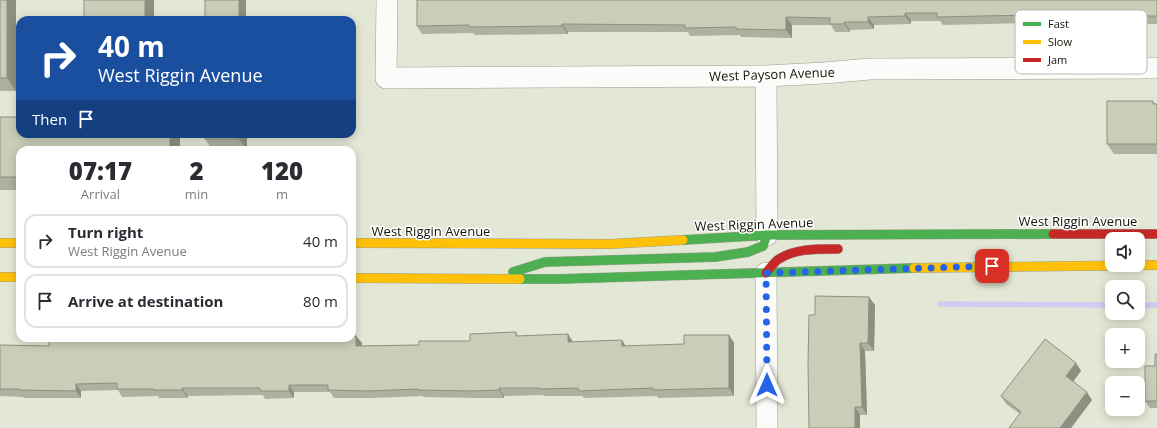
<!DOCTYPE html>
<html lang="en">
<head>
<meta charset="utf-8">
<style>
	:root { --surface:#fff; --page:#f2f2f3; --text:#2b2b33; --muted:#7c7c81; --line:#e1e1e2 }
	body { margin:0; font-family:"Open Sans",sans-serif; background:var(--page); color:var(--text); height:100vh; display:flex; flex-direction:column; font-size:15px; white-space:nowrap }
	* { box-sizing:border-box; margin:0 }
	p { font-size:13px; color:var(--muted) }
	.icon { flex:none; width:22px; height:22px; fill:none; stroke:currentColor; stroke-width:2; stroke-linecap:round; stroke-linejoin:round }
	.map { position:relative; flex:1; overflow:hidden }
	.side { position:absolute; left:16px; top:146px; width:340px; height:196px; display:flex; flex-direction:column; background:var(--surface); border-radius:12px; box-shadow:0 2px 10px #0003 }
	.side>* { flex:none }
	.top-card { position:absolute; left:16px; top:16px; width:340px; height:122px; border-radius:12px; box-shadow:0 2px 10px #0003; background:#1a4fa0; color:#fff; overflow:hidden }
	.controls { position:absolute; left:1105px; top:232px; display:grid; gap:8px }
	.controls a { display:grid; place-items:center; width:40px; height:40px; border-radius:8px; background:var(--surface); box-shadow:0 2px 10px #0003; font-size:20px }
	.pin { position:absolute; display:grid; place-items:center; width:34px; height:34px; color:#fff; margin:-17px; border-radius:8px; box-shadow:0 2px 6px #0006 }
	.me { position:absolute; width:44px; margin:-22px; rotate:0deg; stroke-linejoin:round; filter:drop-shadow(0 0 3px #0008) }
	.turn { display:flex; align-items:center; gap:14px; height:84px; padding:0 16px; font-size:18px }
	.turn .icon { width:52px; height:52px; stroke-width:2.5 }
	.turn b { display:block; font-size:28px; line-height:34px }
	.then { display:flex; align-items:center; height:38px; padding:0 16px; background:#0003; gap:8px; font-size:15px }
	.eta { display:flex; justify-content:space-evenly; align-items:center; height:68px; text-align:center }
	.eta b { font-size:24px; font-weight:800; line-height:28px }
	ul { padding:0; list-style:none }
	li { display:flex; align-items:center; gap:12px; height:54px; margin:0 8px 6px; padding:0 8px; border:2px solid var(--line); border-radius:12px }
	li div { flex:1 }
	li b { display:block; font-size:15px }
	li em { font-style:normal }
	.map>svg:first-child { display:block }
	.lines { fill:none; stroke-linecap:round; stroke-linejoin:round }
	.stream { stroke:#d2caf2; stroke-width:5.5 }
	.street-casing { stroke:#9c9e91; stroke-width:22 }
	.fast-casing { stroke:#9c9e91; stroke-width:10 }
	.slow-casing { stroke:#9c9e91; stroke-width:10 }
	.jam-casing { stroke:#9c9e91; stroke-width:10 }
	.street { stroke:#fbfbf9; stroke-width:21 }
	.fast { stroke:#4caf50; stroke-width:9 }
	.slow { stroke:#ffc107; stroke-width:9 }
	.jam { stroke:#c62828; stroke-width:9 }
	.wall { fill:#adb19e }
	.shaded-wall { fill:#8d9081 }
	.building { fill:#c9ceb8; stroke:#8d9081 }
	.route { stroke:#2563eb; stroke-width:7; stroke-dasharray:0 12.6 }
	.labels { text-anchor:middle; stroke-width:3; stroke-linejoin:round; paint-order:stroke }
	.street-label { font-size:13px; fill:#121509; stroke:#fff }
	.key { fill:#fff; stroke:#b8b9b5; stroke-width:1 }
	.key-label { font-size:11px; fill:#121509 }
</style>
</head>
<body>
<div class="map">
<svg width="1157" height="428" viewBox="0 0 1157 428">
	<rect width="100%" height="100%" fill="#e3e7d5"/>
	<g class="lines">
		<!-- stream -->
		<path class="stream" d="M940,304L1112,305
			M1138,305H1157"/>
		<defs>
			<path id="street" d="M387,0L386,78L766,76L824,73L870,69L1157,68
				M766,76L767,235
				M766,273L767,428"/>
			<path id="fast" d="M683,240L767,235L1053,234
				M513,272L545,262L715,257L748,252L763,246L767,235
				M520,279H558L914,268"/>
			<path id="slow" d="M0,243H20
				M352,243L610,244L683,240
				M914,268L1157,265
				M0,277H20
				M352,278L520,279"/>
			<path id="jam" d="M1053,234H1157
				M766,273C770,268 774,262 779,259C796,248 819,249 838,249"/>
		</defs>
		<!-- street casing -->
		<use href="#street" class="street-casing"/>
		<!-- fast casing -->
		<use href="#fast" class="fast-casing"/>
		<!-- slow casing -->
		<use href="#slow" class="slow-casing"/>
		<!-- jam casing -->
		<use href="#jam" class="jam-casing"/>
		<!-- street -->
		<use href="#street" class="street"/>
		<!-- fast -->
		<use href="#fast" class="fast"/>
		<!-- slow -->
		<use href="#slow" class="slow"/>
		<!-- jam -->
		<use href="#jam" class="jam"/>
	</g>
	<!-- wall -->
	<path class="wall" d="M0,0H16V91H0Z
		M1157,0V24H1129L1128,23L1080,24L1079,22L943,25L940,21H911V24L874,25V29L850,30V32H835L831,25H792V38L741,37L740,35L690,36L688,32H568V34L475,35L473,33L422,34L417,26Z
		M1153,101L1155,104H1157V154H1114L1107,144Z
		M0,117L180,134V150H20V190H0Z
		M247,134V150H212L205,139Z
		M875,305L874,351H865L867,415H860V428H809L815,315Z
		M516,332L518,336L573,342L626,346L684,344L729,335L734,343V396L658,398L657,396L584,398L582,396H544L543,395L504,396V398H477L423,397V396L372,398H334L330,392H294V398L265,399L263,395L188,396V398H159L158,396L122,397L118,390L81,391V398H24L23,397L0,396V345L49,346L352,338L356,336L362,343V346L419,345L470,341Z
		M1157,354V408H1150L1145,401L1155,366Z
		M1076,363L1081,371L1073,382L1092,400L1071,428H1009L1020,414L1006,404L1001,396Z"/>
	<!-- shaded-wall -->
	<path class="shaded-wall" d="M7,0H16V91L7,78Z
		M145,0H154V20H145Z
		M239,0H246V20H239Z
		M905,13L911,21V24L905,16Z
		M786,17L792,25V38L786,30Z
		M868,17L874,25V29L868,22Z
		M844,22L850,30V32L844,24Z
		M562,24L568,32V34L562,26Z
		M170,134H180V150H170Z
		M239,134H247V150L239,139Z
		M869,297L875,305L874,351L868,343Z
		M568,334L573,342H568Z
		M729,335L734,343V396L729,388Z
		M356,336L362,343V353L356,346Z
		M622,340L627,348L622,346Z
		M860,343L865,351L867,415L862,407Z
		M1076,363L1081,371L1071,384L1066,376Z
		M76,384L81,391V398L76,391Z
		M289,385L294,392V398L289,391Z
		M182,388L188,396V398L182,390Z
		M499,388L504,396V398L499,390Z
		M1087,392L1092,400L1071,428H1060Z
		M855,407L860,415V428H855Z"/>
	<!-- building -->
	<path class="building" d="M0,0H7V78H0Z
		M84,0H145V20H84Z
		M205,0H239V20H205Z
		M417,0H1157V16H1123V15L1074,16V14L937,17V13H905V16L868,17V22H844V24H830V18L786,17V30L736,29V27L685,28V25L562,24V26L469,27V25L417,26Z
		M1107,101H1153V104H1157V144H1107Z
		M0,117H20V134H170V150H20V177H0Z
		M205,134H239V139H205Z
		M815,296L869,297L868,343H860L862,407H855V428H809L808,364L809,315H815Z
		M516,332V336L568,334V342L622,340V346L684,344V335H729V388L653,390V388L579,391L578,388L539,389V388H499V390L472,391L418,390V389L367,391L328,390V385H289V391H260V388H182V390H154V389H117V383L76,384V391L19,390V389H0V345L49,346V338H352V336H356V346L419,345V341H470V334Z
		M1045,339L1076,363L1066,376L1087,392L1060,428H1009L1021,412L1001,396Z
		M1155,354H1157V401H1145V366H1155Z"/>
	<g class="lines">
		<!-- route -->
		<path class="route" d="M767,385L766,273L992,266"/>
	</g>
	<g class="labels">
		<!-- street labels -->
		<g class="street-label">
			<text transform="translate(772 74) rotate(-2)" y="5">West Payson Avenue</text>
			<text x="1078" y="226">West Riggin Avenue</text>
			<text transform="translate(754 224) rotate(-2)" y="5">West Riggin Avenue</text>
			<text x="431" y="236">West Riggin Avenue</text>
		</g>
	</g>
	<!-- legend -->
	<rect x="1015" y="10" width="132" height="64" rx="6" class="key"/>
	<rect x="1023" y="22" width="18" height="4" fill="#4caf50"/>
	<rect x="1023" y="40" width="18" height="4" fill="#ffc107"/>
	<rect x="1023" y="58" width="18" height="4" fill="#c62828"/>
	<g class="key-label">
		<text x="1048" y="28">Fast</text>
		<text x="1048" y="46">Slow</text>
		<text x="1048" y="64">Jam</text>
	</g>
</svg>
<div class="controls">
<a><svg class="icon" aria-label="sound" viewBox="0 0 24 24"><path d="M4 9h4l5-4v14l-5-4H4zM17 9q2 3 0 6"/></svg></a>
<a><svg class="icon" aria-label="search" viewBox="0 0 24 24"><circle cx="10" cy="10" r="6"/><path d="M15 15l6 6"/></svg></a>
<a>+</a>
<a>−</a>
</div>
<div class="pin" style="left:992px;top:266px;background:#d93025"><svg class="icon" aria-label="arrive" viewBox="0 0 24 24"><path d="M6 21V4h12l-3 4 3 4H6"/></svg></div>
<svg class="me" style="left:767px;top:385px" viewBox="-20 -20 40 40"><path d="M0-17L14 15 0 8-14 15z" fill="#2563eb" stroke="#fff" stroke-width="4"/></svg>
<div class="top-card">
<div class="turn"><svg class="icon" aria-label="right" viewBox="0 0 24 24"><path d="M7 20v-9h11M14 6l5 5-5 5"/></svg><div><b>40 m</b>West Riggin Avenue</div></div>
<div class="then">Then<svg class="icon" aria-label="arrive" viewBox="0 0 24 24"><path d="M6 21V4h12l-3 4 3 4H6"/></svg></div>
</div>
<section class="side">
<div class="eta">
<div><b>07:17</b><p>Arrival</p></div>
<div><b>2</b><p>min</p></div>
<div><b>120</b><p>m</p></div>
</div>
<ul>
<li><svg class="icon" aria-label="right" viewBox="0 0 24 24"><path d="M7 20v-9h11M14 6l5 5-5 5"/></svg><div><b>Turn right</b><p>West Riggin Avenue</p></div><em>40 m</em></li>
<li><svg class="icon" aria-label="arrive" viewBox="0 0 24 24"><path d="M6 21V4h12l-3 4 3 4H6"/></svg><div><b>Arrive at destination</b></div><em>80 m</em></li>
</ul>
</section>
</div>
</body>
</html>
